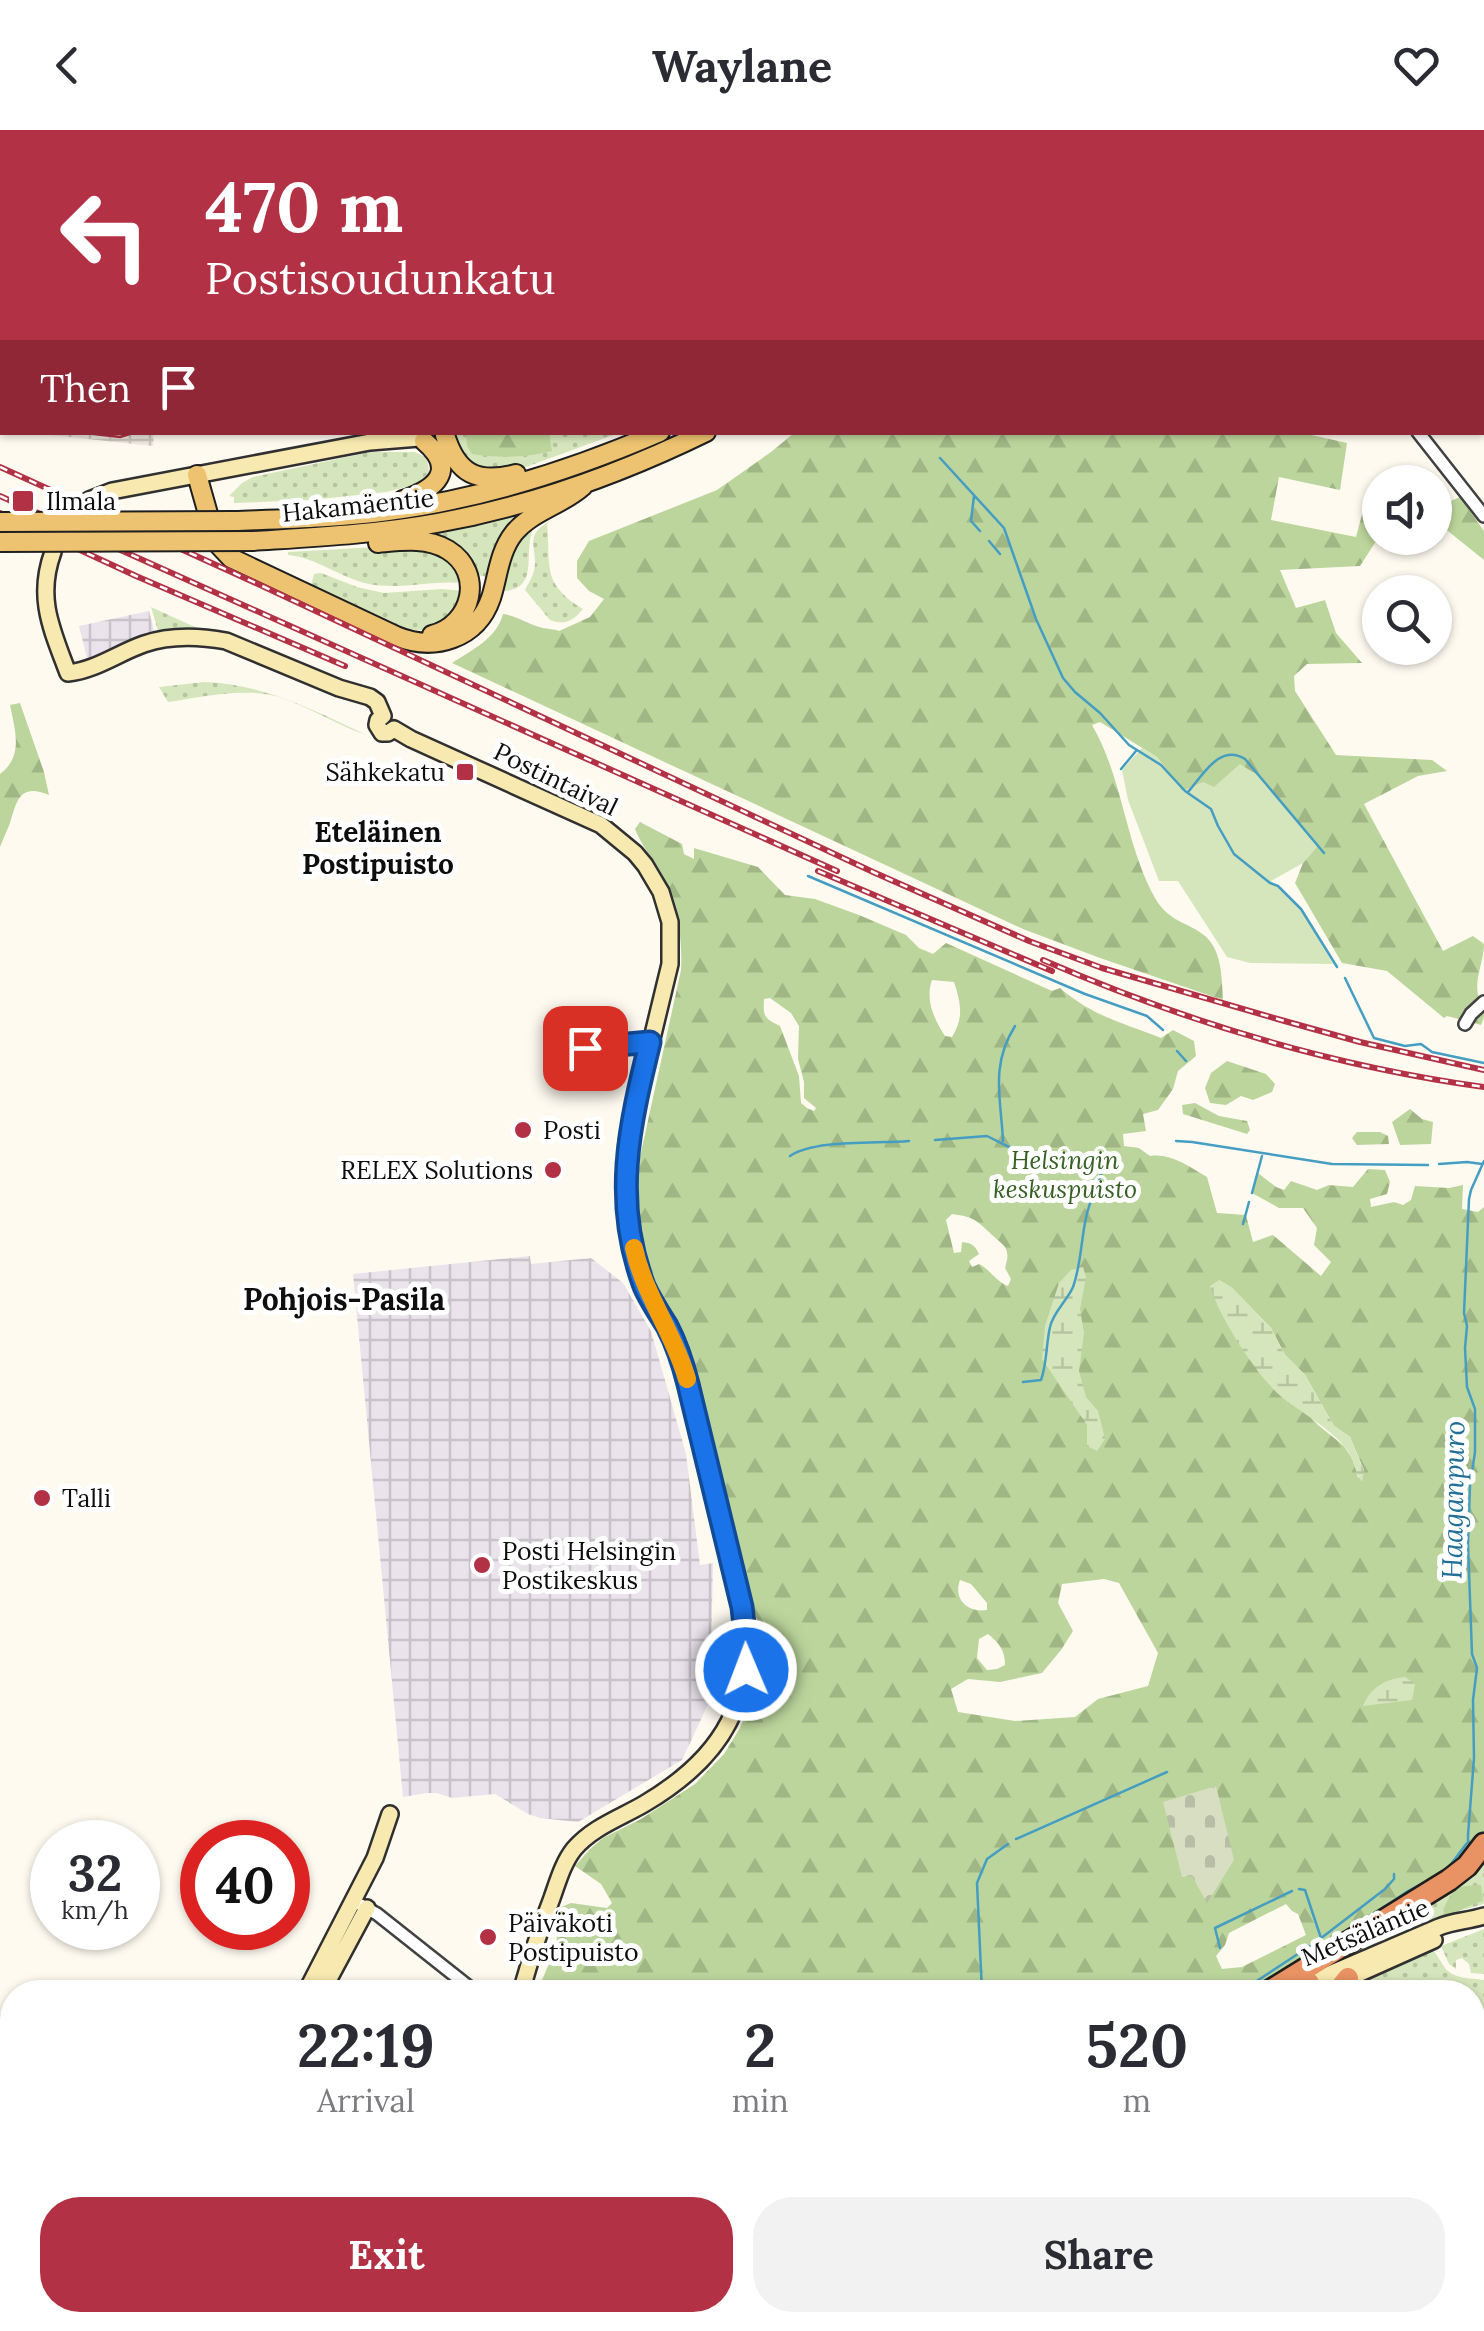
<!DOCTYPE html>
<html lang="en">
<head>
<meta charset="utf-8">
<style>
	:root { --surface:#fff; --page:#f2f2f3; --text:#2b2b33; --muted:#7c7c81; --accent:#b33145 }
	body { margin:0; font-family:Lora,serif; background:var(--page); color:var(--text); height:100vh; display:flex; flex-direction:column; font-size:38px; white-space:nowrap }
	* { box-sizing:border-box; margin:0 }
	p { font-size:32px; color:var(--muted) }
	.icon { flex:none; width:55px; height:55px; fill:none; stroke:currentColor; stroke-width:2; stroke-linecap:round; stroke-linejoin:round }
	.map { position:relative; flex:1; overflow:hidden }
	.panel { position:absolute; left:0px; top:1850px; width:1485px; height:352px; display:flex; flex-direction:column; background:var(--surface); border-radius:40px 40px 0 0; box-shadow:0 2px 8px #0004 }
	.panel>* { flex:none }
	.banner { position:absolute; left:0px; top:0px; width:1485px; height:305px; box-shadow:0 2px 8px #0004; background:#b33145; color:#fff; overflow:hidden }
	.tools { position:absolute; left:1362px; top:335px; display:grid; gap:20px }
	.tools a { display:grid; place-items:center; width:90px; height:90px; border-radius:50%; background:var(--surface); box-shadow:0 2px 8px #0004; font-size:50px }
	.speed { position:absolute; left:30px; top:1690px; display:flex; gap:20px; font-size:50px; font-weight:700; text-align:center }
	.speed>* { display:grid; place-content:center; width:130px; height:130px; border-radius:50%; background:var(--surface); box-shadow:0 2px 8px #0004; line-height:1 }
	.speed small { font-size:25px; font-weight:400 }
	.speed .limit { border:15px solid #d22; background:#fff; color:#111 }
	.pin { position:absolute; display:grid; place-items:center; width:85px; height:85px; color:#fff; margin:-42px; border-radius:20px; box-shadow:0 5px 15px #0006 }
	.me { position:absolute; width:110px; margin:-55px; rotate:359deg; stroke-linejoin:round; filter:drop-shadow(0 0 8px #0008) }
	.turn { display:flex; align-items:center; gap:35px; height:210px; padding:0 40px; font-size:45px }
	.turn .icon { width:130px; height:130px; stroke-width:2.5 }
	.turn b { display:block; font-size:70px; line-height:85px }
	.then { display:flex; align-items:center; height:95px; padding:0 40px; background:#0003; gap:20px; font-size:38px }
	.eta { display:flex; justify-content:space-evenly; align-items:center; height:170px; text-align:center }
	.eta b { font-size:60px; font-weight:700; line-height:70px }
	.cta { display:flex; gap:20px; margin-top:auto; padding:20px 40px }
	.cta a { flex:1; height:115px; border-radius:40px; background:var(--accent); color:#fff; font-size:40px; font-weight:700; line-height:115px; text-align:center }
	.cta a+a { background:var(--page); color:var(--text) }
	header { display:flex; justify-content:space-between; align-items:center; height:130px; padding:0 40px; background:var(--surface); font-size:45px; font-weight:700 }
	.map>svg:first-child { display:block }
	.industrial { fill:url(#industrial-grid) }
	.grass { fill:url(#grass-dots) }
	.forest { fill:url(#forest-firs); fill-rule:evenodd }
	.wetland { fill:url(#wetland-marsh) }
	.cemetery { fill:url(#cemetery-stones) }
	.garden { fill:#d6e6bc }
	.plaza { fill:url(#plaza-grid) }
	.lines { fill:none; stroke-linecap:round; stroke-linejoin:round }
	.stream { stroke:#459ec2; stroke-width:2.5 }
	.street-casing { stroke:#414141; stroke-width:16 }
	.secondary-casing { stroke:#303030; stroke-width:20 }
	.primary-casing { stroke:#1f1f1f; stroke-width:22 }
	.highway-casing { stroke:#1f1f1f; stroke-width:25 }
	.street { stroke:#fff; stroke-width:11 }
	.secondary { stroke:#f8e9b0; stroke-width:15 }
	.primary { stroke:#edc270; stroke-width:18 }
	.highway { stroke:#e99263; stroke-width:20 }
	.tram { stroke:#b33145; stroke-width:2.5 }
	.rail-casing { stroke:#b33145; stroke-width:6 }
	.rail { stroke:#fff; stroke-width:2.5; stroke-dasharray:8; stroke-linecap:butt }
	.primary-bridge-casing { stroke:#1f1f1f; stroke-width:22; stroke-linecap:butt }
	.primary-bridge { stroke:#edc270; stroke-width:18 }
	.route-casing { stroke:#114b97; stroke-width:25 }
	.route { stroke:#1a73e8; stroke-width:18 }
	.slow { stroke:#f59e0b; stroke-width:18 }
	.poi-dot { fill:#b33145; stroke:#fff; stroke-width:4 }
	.labels { text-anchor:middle; stroke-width:10; stroke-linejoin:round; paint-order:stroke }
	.poi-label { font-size:25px; fill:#0e0e0e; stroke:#fff; text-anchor:start }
	.street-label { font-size:25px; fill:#0e0e0e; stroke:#fff }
	.park-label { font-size:25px; font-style:italic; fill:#366123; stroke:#fff }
	.neighbourhood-label { font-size:28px; font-weight:bold; fill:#0e0e0e; stroke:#fff }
	.water-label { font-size:28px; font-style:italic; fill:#216f96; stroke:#fff }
	.quarter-label { font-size:30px; font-weight:bold; fill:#0e0e0e; stroke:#fff }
</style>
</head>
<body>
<header><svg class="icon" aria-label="back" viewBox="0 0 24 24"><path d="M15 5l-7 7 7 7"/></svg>Waylane<svg class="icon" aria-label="heart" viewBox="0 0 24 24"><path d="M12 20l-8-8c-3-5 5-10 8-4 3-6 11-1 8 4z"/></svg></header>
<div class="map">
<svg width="1484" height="2201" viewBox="0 0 1484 2201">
	<defs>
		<pattern id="industrial-grid" width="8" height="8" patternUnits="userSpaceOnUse" patternTransform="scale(2.5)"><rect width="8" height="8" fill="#eae3ec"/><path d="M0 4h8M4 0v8" fill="none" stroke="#c8c2c9"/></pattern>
		<pattern id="grass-dots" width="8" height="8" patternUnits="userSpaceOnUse" patternTransform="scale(2.5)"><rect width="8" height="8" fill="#d6e6bc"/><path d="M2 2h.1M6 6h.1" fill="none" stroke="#b6c4a0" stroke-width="1.8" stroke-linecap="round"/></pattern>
		<pattern id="forest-firs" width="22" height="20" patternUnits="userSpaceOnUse" patternTransform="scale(2.5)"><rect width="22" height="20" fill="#bcd59c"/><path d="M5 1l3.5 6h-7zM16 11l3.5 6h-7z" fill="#a0b685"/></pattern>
		<pattern id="wetland-marsh" width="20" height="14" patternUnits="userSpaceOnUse" patternTransform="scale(2.5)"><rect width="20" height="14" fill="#d6e6bc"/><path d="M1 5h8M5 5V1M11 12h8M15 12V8" fill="none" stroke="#b6c4a0"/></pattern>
		<pattern id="cemetery-stones" width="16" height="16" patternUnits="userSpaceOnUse" patternTransform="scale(2.5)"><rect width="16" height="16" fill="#d8dec2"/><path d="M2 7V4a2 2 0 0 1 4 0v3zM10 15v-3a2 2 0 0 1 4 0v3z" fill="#b8bda6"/></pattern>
		<pattern id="plaza-grid" width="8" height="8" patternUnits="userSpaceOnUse" patternTransform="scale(2.5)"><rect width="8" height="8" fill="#eee8df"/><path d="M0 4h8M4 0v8" fill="none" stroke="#cbc6be"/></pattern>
	</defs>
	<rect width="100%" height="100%" fill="#fefaf0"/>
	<!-- industrial -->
	<path class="industrial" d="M149,481L155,505L122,514V517L87,528L79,496Z
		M530,1126L531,1134L591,1128L623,1153L651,1201L686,1324L700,1435L713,1433L710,1570L682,1630L578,1692L540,1688L528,1684L495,1664L452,1668L437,1663H427L403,1667L353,1144Z"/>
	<!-- grass -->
	<path class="grass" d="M454,303H619L515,341L475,340L454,312Z
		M370,322H415L427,328L429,342L418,354L386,362L311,370L234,373V367L229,366L242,353L253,347Z
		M528,383L491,448L474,444L431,405Z
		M550,391L547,394C551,437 541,453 583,479C574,490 565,496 550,490L525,460C527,455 531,450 533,444C541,421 520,407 550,391Z
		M537,393C518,415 546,462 499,461L511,416Z
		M410,415L450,428L463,453C432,450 400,460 369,454C340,448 318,428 288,425V422Z
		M321,443L357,457L384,463L442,459L464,461L461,480L432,500H401L310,459L314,444Z
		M151,477L206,502L159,504Z
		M204,552C263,554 314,580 366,605C337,595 309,577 279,567C243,557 204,567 168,572L159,557Z
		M1484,1723V1774L1463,1780L1467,1775L1449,1771L1443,1779L1445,1789L1328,1839L1324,1832Z
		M1484,1799V1844L1471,1843L1469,1834L1462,1828L1456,1830V1839L1449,1834L1441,1816Z
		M1430,1818C1438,1824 1439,1830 1445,1838C1454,1849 1470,1848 1484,1850V1919L1473,1944L1472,1862H1349L1355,1856Z
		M1473,2003H1484V2201H703L724,2190H1472Z"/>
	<!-- forest -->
	<path class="forest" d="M461,0H1001V2H461Z
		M1298,302L1347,313L1340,360L1279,347L1271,390L1356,407L1366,370L1380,372V405L1360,436L1280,440L1296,478L1325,470L1336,503L1362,533L1307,534L1294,546L1295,561L1336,625L1432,630L1447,641L1418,646L1364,674L1443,821L1473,806L1484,814C1484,832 1473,851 1479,868L1484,866V887L1481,895L1447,886L1444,888L1387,841L1342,833L1295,753L1303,733L1318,715L1214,657L1182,661L1157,627L1100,592L1092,595C1123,648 1125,714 1155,768C1170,795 1195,793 1209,810C1222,825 1222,851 1223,870L1100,828L1023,799L452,533C472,520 497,508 503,484C518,486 529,495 543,498C548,499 554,499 559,501L590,487L604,469L589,461L577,448V431L589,411L717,360L771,322L794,303Z
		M471,303H549L552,321C525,328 499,328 472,324L467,316L466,304Z
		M1460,367L1484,401V430L1443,397L1435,396V378Z
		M20,573L44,642L49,665C20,653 17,670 10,693C7,701 3,709 0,717V644C24,626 15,600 10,575Z
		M640,692L682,714L684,724L694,729V718L758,737L785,765L815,769L859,785L906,805L919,818L933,824L946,813L1052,861L1060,858C1094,887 1121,892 1161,908L1173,900L1194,911L1196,926L1178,941L1173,959L1158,980L1143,984L1146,1001L1123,1004L1124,1016L1139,1018L1150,1026C1171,1023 1188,1036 1207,1047L1217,1083L1246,1085L1253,1112L1273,1105L1321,1146L1331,1132L1314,1115L1317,1098L1303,1078H1279L1252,1063L1258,1043L1276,1057L1284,1060L1291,1051L1317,1060L1329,1055L1353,1057L1368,1039L1385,1040L1390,1052L1387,1064L1370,1069L1371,1077L1394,1072L1403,1075L1411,1070L1415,1056L1449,1058L1463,1055L1462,1079L1478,1082L1484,1077V1705L1471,1727L1359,1801L1250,1862H537L556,1817L559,1778L571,1773L607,1778L612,1773L601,1754L575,1736L590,1719L603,1708L641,1689L695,1654L724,1624L740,1598L757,1556L760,1502L695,1263L643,1134L631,1076L638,1036L681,840C683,804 676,764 655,733C647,721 640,712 635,699ZM932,850L954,852C961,873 964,888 952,907L945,906C934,889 925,870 932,850ZM770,868L791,883L799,896L798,929L804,952V968L816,978L814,981L807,978L801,973L799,946L780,896C764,888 763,887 764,869ZM952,1084C972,1087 974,1088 989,1102C1003,1116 1012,1116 1005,1138L1011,1149L1008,1156C995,1151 991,1140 979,1134L972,1137L969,1131L979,1124C975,1115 971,1113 962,1112L961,1122L954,1123L946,1090ZM1219,1150L1232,1158L1271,1198L1285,1225L1305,1245L1334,1296L1350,1307L1364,1340L1358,1348L1355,1333L1344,1316L1318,1295L1306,1282L1281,1266ZM1104,1449L1119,1453L1158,1523L1148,1556L1098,1569L1075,1587L1015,1591L958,1582L951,1559L968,1549L1000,1552L1042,1543L1061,1520L1073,1501L1058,1473L1062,1454ZM960,1450L971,1454L987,1473V1480C967,1483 953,1469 960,1450ZM988,1504C999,1513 1005,1520 1005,1535L997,1539L987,1540L977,1528L979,1509ZM1286,1774L1292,1781L1298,1784L1306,1805L1242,1837L1222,1839L1216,1826L1225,1815L1229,1803Z
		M1227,931L1266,944L1275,954L1272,962L1253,970L1241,966L1226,975L1210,973L1205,958L1211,943Z
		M1195,973L1219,986L1247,991L1250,1000L1247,1004L1183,984L1182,975Z
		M1410,979L1422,989L1433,992L1431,1014L1400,1015L1392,992Z
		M1357,1002H1380L1388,1006L1389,1014L1357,1015L1352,1008Z
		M1481,1755L1483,1771C1468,1775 1458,1782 1445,1789L1443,1779L1454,1759L1465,1756Z
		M1473,2009L1484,2010V2063L1473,2066Z
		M566,2190H675L655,2201H570Z
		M838,2190H1029L1032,2196L1045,2200L1054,2194L1053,2190H1128L1125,2201H837Z
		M1158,2190H1322L1327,2201H1155Z"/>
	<!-- wetland -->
	<path class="wetland" d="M1083,1137L1086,1147L1080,1179L1084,1203L1079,1241L1086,1267L1098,1281L1105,1309L1097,1321L1087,1316V1295L1042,1229L1045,1196L1059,1153L1071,1140Z
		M1219,1150L1232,1158L1271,1198L1285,1225L1305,1245L1334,1296L1350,1307L1364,1341L1362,1352C1354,1341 1354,1328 1345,1317C1329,1298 1302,1283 1283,1268C1258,1248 1219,1187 1210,1156Z
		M1405,1547L1415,1554L1412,1570L1363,1576C1371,1557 1385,1549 1405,1547Z"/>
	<!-- cemetery -->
	<path class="cemetery" d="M1216,1656L1234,1730L1207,1773L1192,1746L1182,1747L1163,1672Z"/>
	<!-- garden -->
	<path class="garden" d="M1142,618L1157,627L1182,661L1203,652L1214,657L1240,634L1259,646L1318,716L1303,733L1271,751L1299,776L1333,834L1250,833L1227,827L1178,751H1159L1128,670L1122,640Z"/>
	<!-- plaza -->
	<path class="plaza" d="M32,303H154L153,316Z
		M162,2190H206L218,2201H166Z"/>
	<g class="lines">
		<!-- stream -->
		<path class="stream" d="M774,0L775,2
			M940,328L1004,398L1036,489L1063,548L1075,562L1100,583L1129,615L1161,635L1185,661L1211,679L1218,696L1234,724L1270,753L1278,756L1301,779L1337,837
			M974,366L971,391L980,401
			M989,411L1000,424
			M1121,639L1136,621
			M1188,662C1203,645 1220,613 1245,629L1324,723
			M808,746L1085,864L1147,886L1163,900
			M1345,848L1374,908L1405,916L1421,914L1432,922L1484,933
			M1177,921L1186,931
			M935,1010L987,1006L1023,1024L1081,1037L1115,1025
			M1003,1011C1001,968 990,936 1015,896
			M1176,1011L1192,1012L1332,1034L1428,1035
			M790,1026C815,1009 877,1014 909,1011
			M1439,1034L1467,1032L1482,1034
			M1252,1063L1262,1026
			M1243,1094L1249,1072
			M1023,1252L1041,1250C1047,1234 1046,1214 1050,1197C1053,1182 1067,1171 1073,1157C1081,1135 1081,1110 1086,1088C1090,1068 1100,1049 1107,1029
			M1016,1709L1167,1642
			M1471,1714L1468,1711V1705L1474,1628L1473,1570L1477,1538L1472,1524L1468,1414L1470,1355L1475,1322V1279L1467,1257L1465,1218L1467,1196L1464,1183L1469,1069L1471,1060L1484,1031
			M1448,1738L1467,1713
			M1299,1759L1305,1760L1321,1808
			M1347,1802L1408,1761L1433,1748
			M1316,1812L1385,1759L1394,1749V1744
			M1220,1818L1215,1798L1292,1761
			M982,1862L977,1753L987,1729L1008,1714
			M1240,1862L1310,1816
			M1308,2190L1310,2201"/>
		<defs>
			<path id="street" d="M1334,0L1336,2
				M1482,117L1484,118
				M0,251H2
				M1418,302L1484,386
				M1465,894L1471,884L1484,872
				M574,919L651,913
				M361,1775L377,1784L473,1860
				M0,2077L12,2071
				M0,2155L12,2178
				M4,2201L38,2190
				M341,2201L358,2190"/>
			<path id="secondary" d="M55,2V0
				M89,370L112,361L370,312L419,308
				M53,422C36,468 52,500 68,543C96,540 118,523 144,514C170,505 199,506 226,511L339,558L370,567L377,572L383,586L378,590L377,595L382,603H388L394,599L411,609L601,695L635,723L645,735L661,762L670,792V834L627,1012L625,1051L627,1085L643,1153L681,1226L742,1477C757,1569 724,1627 644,1674C620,1688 593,1697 574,1719C563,1733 558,1751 552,1768C540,1799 530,1830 521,1862
				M306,1862L375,1728L390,1684
				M322,1862L367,1778
				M1288,1862L1439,1797C1454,1791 1468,1791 1484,1786
				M1318,1862L1434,1810
				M108,2190L109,2201
				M123,2190L124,2201
				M542,2190L545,2201
				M554,2190L557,2201
				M681,2201L701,2190"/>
			<path id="primary" d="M1143,2L1148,0
				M1168,2L1173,0
				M1198,2L1203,0
				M1226,2L1231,0
				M445,305C457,344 477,354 516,344
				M197,345L216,412L231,428L396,506C434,522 477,509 491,468C498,446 499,422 514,403C532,381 562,375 583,356
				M403,370C436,359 458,340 424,311
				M234,391C285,389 337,388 388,381C482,369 572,340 660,302
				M253,411C314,407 376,404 437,393C531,376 620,344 706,302
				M378,413C401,411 427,407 448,420C485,443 472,495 432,505"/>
			<path id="highway" d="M1268,1862L1449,1750L1467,1736L1484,1714
				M1305,1862L1309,1853
				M1337,1862L1348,1848
				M1472,1952L1484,1931
				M1472,1997H1484"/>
		</defs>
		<!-- street casing -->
		<use href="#street" class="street-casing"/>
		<!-- secondary casing -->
		<use href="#secondary" class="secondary-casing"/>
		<!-- primary casing -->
		<use href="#primary" class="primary-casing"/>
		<!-- highway casing -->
		<use href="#highway" class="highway-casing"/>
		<!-- street -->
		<use href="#street" class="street"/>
		<!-- secondary -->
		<use href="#secondary" class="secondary"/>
		<!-- primary -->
		<use href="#primary" class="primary"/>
		<!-- highway -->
		<use href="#highway" class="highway"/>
		<!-- tram -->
		<path class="tram" d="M53,2V0
			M77,302L120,307L136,302"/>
		<defs>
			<path id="rail" d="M0,337L258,454L873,742L1029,811L1102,838L1281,890L1360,912L1484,940
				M0,366L837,741
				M0,383L136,446L345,536
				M818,741L1052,841
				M1043,830C1183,891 1332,936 1484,957"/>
		</defs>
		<!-- rail casing -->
		<use href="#rail" class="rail-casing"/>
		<!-- rail -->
		<use href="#rail" class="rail"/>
		<defs>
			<path id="primary-bridge" d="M0,392L234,391
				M0,412L253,411"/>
		</defs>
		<!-- primary-bridge casing -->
		<use href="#primary-bridge" class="primary-bridge-casing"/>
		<!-- primary-bridge -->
		<use href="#primary-bridge" class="primary-bridge"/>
	</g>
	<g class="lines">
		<defs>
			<path id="route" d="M585,918L650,912C629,997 612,1071 644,1156C650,1170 659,1183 667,1196C677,1215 683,1234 688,1254L742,1477L746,1512V1540"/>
		</defs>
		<!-- route casing -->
		<use href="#route" class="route-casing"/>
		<!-- route -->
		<use href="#route" class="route"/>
		<!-- slow -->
		<path class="slow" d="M634,1118C644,1165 674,1203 687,1249"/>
	</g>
	<!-- markers -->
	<g class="poi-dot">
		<rect x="11" y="359" width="24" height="24" rx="5"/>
		<rect x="455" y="632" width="20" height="20" rx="5"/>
		<circle cx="523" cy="1000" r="10"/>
		<circle cx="553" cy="1040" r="10"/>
		<circle cx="42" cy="1368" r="10"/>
		<circle cx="482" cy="1435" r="10"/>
		<circle cx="488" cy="1807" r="10"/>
	</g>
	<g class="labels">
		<!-- poi labels -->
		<g class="poi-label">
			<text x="46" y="380">Ilmala</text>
			<text x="445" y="651" text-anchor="end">Sähkekatu</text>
			<text x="543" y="1009">Posti</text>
			<text x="533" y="1049" text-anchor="end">RELEX Solutions</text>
			<text x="62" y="1377">Talli</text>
			<text x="502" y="1430">Posti Helsingin<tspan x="502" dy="29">Postikeskus</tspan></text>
			<text x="508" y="1802">Päiväkoti<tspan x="508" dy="29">Postipuisto</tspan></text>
		</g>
		<!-- street labels -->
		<g class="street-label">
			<text transform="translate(358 375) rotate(-6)" y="9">Hakamäentie</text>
			<text transform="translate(556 649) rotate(26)" y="9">Postintaival</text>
			<text transform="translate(1365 1802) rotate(-23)" y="9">Metsäläntie</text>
		</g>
		<!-- park labels -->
		<g class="park-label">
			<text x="1065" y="1039">Helsingin<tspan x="1065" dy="29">keskuspuisto</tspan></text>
		</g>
		<!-- neighbourhood labels -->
		<g class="neighbourhood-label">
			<text x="378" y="712">Eteläinen<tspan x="378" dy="32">Postipuisto</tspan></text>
		</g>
		<!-- water labels -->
		<g class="water-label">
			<text transform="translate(1453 1370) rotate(-89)" y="10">Haaganpuro</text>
		</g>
		<!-- quarter labels -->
		<g class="quarter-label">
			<text x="344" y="1180">Pohjois-Pasila</text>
		</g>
	</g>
</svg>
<div class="tools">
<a><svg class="icon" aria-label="sound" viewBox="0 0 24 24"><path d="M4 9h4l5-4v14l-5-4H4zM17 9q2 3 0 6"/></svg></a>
<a><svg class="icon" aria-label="search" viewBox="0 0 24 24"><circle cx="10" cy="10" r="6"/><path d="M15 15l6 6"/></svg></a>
</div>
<div class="speed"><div>32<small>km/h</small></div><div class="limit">40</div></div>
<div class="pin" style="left:585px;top:918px;background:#d93025"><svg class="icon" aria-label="arrive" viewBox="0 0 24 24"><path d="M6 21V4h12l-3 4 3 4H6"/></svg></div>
<svg class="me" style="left:746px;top:1540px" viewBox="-20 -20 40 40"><circle r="17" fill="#1a73e8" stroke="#fff" stroke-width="3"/><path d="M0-11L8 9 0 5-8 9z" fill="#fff"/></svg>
<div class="banner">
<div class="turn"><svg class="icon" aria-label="left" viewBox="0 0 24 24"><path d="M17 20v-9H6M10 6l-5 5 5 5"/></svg><div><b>470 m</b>Postisoudunkatu</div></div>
<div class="then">Then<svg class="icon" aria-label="arrive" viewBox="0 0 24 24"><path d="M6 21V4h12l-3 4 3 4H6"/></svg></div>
</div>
<section class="panel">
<div class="eta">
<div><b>22:19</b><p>Arrival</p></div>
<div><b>2</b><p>min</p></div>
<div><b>520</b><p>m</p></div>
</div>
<div class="cta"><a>Exit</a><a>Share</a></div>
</section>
</div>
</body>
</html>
